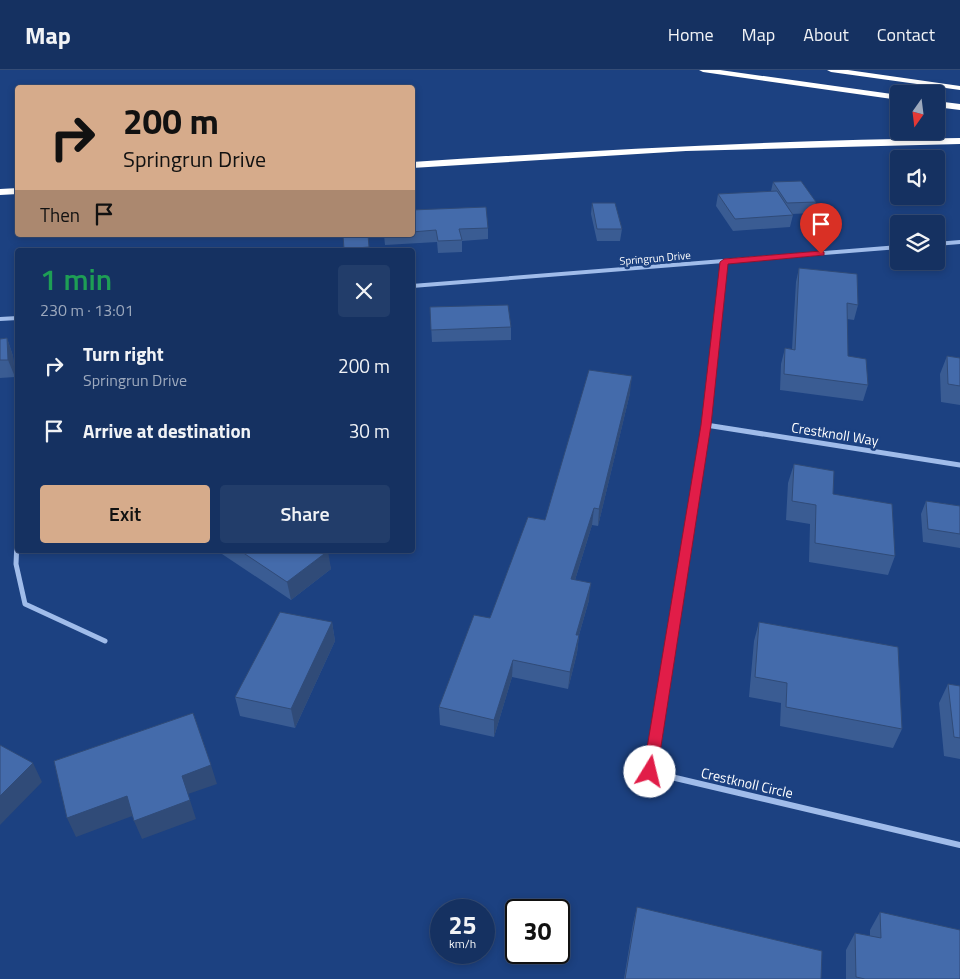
<!DOCTYPE html>
<html lang="en">
<head>
<meta charset="utf-8">
<style>
	:root { --surface:#153161; --page:#223d6a; --text:#f1f3f6; --muted:#9da9bd; --line:#344c76; --accent:#d6ab8b }
	body { margin:0; font-family:"Titillium Web",sans-serif; background:var(--page); color:var(--text); height:100vh; display:flex; flex-direction:column; font-size:19px; white-space:nowrap }
	* { box-sizing:border-box; margin:0 }
	p { font-size:16px; color:var(--muted) }
	.icon { flex:none; width:28px; height:28px; fill:none; stroke:currentColor; stroke-width:2; stroke-linecap:round; stroke-linejoin:round }
	.map { position:relative; flex:1; overflow:hidden }
	.details { position:absolute; left:15px; top:178px; width:400px; height:305px; display:flex; flex-direction:column; background:var(--surface); border-radius:5px; box-shadow:0 2px 8px #0003,0 0 0 1px var(--line) }
	.details>* { flex:none }
	.hud { position:absolute; left:15px; top:15px; width:400px; height:152px; border-radius:5px; box-shadow:0 2px 8px #0003,0 0 0 1px var(--line); background:#d6ab8b; color:#111; overflow:hidden }
	.needle { width:32px; rotate:194deg }
	.buttons { position:absolute; left:890px; top:15px; display:grid; gap:10px }
	.buttons a { display:grid; place-items:center; width:55px; height:55px; border-radius:5px; background:var(--surface); box-shadow:0 2px 8px #0003,0 0 0 1px var(--line); font-size:25px }
	.speed { position:absolute; left:430px; top:829px; display:flex; gap:10px; font-size:25px; font-weight:700; text-align:center }
	.speed>* { display:grid; place-content:center; width:65px; height:65px; border-radius:50%; background:var(--surface); box-shadow:0 2px 8px #0003,0 0 0 1px var(--line); line-height:1 }
	.speed small { font-size:12px; font-weight:400 }
	.speed .limit { border:2px solid #111; border-radius:8px; background:#fff; color:#111 }
	.pin { position:absolute; display:grid; place-items:center; width:42px; height:42px; color:#fff; margin:-51px -21px; border-radius:50% 50% 50% 0; rotate:-45deg; box-shadow:0 0 5px #0007 }
	.pin .icon { rotate:45deg }
	.me { position:absolute; width:55px; margin:-28px; rotate:9deg; stroke-linejoin:round; filter:drop-shadow(0 0 4px #0008) }
	.turn { display:flex; align-items:center; gap:18px; height:105px; padding:0 25px; font-size:22px }
	.turn .icon { width:65px; height:65px; stroke-width:2.5 }
	.turn b { display:block; font-size:35px; line-height:42px }
	.then { display:flex; align-items:center; height:48px; padding:0 25px; background:#0003; gap:10px; font-size:19px }
	.round { display:grid; place-items:center; flex:none; width:52px; height:52px; border-radius:5px; background:var(--page) }
	.head { display:flex; align-items:center; justify-content:space-between; height:85px; padding:0 25px }
	h1 { font-size:30px; font-weight:600; line-height:38px; color:#1e9e55 }
	.action { display:flex; gap:10px; margin-top:auto; padding:10px 25px }
	.action a { flex:1; height:58px; border-radius:5px; background:var(--accent); color:#111; font-size:20px; font-weight:600; line-height:58px; text-align:center }
	.action a+a { background:var(--page); color:var(--text) }
	ul { padding:0; list-style:none }
	li { display:flex; align-items:center; gap:15px; height:65px; padding:0 25px }
	li div { flex:1 }
	li b { display:block; font-size:19px }
	li em { font-style:normal }
	header { display:flex; align-items:center; gap:30px; box-sizing:border-box; height:70px; padding:0 25px; background:var(--surface); border-bottom:1px solid var(--line) }
	header strong { font-size:24px }
	nav { display:flex; gap:28px; margin-inline-start:auto; font-size:18px }
	.map>svg:first-child { display:block }
	.lines { fill:none; stroke-linecap:round; stroke-linejoin:round }
	.street-far2 { stroke:#a0bcea; stroke-width:4 }
	.street-far1 { stroke:#a0bcea; stroke-width:5 }
	.street { stroke:#a0bcea; stroke-width:6 }
	.highway { fill:#fff; fill-rule:evenodd }
	.wall { fill:#3a5c93 }
	.shaded-wall { fill:#304b78 }
	.building { fill:#446bab; stroke:#304b78 }
	.route { fill:#e11d48; stroke:#92132f }
	.labels { text-anchor:middle; stroke-width:5; stroke-linejoin:round; paint-order:stroke }
	.far-street-label { font-size:11px; fill:#fff; stroke:#1c4181 }
	.street-label { font-size:14px; fill:#fff; stroke:#1c4181 }
</style>
</head>
<body>
<header>
<strong>Map</strong>
<nav><a>Home</a><a>Map</a><a>About</a><a>Contact</a></nav>
</header>
<div class="map">
<svg width="960" height="909" viewBox="0 0 960 909">
	<rect width="100%" height="100%" fill="#1c4181"/>
	<g class="lines">
		<!-- street-far2 -->
		<path class="street-far2" d="M936,174L960,172
			M412,216L899,177
			M0,249L18,248
			M707,342L724,191"/>
		<!-- street-far1 -->
		<path class="street-far1" d="M706,355L960,395
			M18,449L16,494L25,534L105,571
			M668,590L708,341"/>
		<!-- street -->
		<path class="street" d="M668,589L650,702L960,775"/>
		<!-- highway -->
		<path class="highway" d="M699,0H720L899,25V30L703,2Z
			M827,0H848L960,16V20L831,2Z
			M936,31L960,34V40L936,37Z
			M960,68V74L686,81L412,98V92C595,80 777,70 960,68Z
			M18,118V124L0,125V119Z"/>
	</g>
	<!-- wall -->
	<path class="wall" d="M773,112L816,132L813,143L792,144L793,145L790,157L733,161L716,136L718,124L771,121Z
		M592,133L622,159L620,171H597L591,144Z
		M412,140L488,158V169L462,171V182L438,183L437,172L385,175L384,165H412Z
		M343,165H368L369,180H344Z
		M799,198L858,235L854,250L847,249L848,286L868,315L863,331L780,320L781,294L785,278L792,279L796,212Z
		M430,237L511,257V270L432,272Z
		M7,268L13,286L15,307L0,308V269Z
		M947,286L960,288V335L941,332L940,304Z
		M630,323L598,456L592,455L575,510L589,530L579,565L577,583L568,619L512,607L494,667L440,655L439,637L545,450Z
		M794,394L833,424L895,486L888,505L809,492L810,454L786,450L788,413Z
		M926,431L960,436V478L923,472L921,444Z
		M216,480H326L331,499L291,530Z
		M332,552L335,571L295,658L240,646L235,627Z
		M759,552L902,659L893,678L780,656L781,633L749,627L754,571Z
		M948,614L960,616V689L944,686L939,633Z
		M637,837L821,909H624L633,854Z
		M880,842L960,909H846V880L855,863L870,866V860Z"/>
	<!-- shaded-wall -->
	<path class="shaded-wall" d="M7,268L13,286L15,307L8,290Z
		M632,306L630,323L598,456L599,439Z
		M594,438L592,455L570,526L571,509Z
		M160,480H168L161,484Z
		M328,481L331,499L291,530L287,512Z
		M591,513L589,530L574,582L576,565Z
		M332,552L335,571L295,658L291,639Z
		M579,565L577,583L568,619L570,602Z
		M513,590L512,607L494,667V650Z
		M33,693L42,712L0,755V726Z
		M211,695L217,714L188,724L196,749L142,769L134,751L182,706Z
		M127,726L135,745L76,767L67,748Z"/>
	<!-- building -->
	<path class="building" d="M801,111L816,132L787,133L773,112Z
		M777,121L793,145L735,149L718,124Z
		M592,133H615L622,159H597Z
		M486,137L488,158L459,159L462,170L438,171L436,160L412,162V140Z
		M343,165H368L369,177L344,179Z
		M799,198L857,204L858,235L847,233L848,286L866,289L868,315L784,304L785,278L795,280Z
		M508,235L511,257L431,260L430,237Z
		M7,268L8,290H0V269Z
		M947,286L960,288V316L948,314Z
		M589,300L632,306L599,439L594,438L571,509L591,513L576,565H579L570,602L513,590L494,650L439,637L474,545L490,548L528,447L545,450Z
		M794,394L834,401L833,424L892,434L895,486L815,473L816,435L792,431Z
		M926,431L960,436V464L928,459Z
		M239,480H326L328,481L287,512Z
		M280,542L332,552L291,639L235,627Z
		M759,552L898,577L902,659L786,637L787,613L755,607Z
		M948,614L960,616V668L954,667Z
		M193,643L211,695L182,706L190,730L134,751L127,726L67,748L54,691Z
		M0,675L33,693L0,726Z
		M637,837L822,881L821,909H625Z
		M880,842L960,860V909H865L856,907L855,863L881,868Z"/>
	<!-- route -->
	<path class="route" d="M821,181L824,182V185L728,194L711,355L657,702L655,706L650,708L645,706L643,702L701,355L720,192L724,189Z"/>
	<g class="labels">
		<!-- far-street labels -->
		<g class="far-street-label">
			<text transform="translate(655 188) rotate(-5)" y="4">Springrun Drive</text>
		</g>
		<!-- street labels -->
		<g class="street-label">
			<text transform="translate(835 364) rotate(9)" y="5">Crestknoll Way</text>
			<text transform="translate(747 713) rotate(13)" y="5">Crestknoll Circle</text>
		</g>
	</g>
</svg>
<div class="buttons">
<a><svg class="needle" viewBox="-14 -14 28 28"><path d="M0-13l5 13h-10z" fill="#e53935"/><path d="M0 13l5-13h-10z" fill="#9da9bd"/></svg></a>
<a><svg class="icon" aria-label="sound" viewBox="0 0 24 24"><path d="M4 9h4l5-4v14l-5-4H4zM17 9q2 3 0 6"/></svg></a>
<a><svg class="icon" aria-label="layers" viewBox="0 0 24 24"><path d="M12 4l9 5-9 5-9-5zM3 14l9 5 9-5"/></svg></a>
</div>
<div class="speed"><div>25<small>km/h</small></div><div class="limit">30</div></div>
<div class="pin" style="left:821px;top:184px;background:#d93025"><svg class="icon" aria-label="arrive" viewBox="0 0 24 24"><path d="M6 21V4h12l-3 4 3 4H6"/></svg></div>
<svg class="me" style="left:650px;top:702px" viewBox="-20 -20 40 40"><circle r="19" fill="#fff"/><path d="M0-13L10 11 0 6-10 11z" fill="#e11d48"/></svg>
<div class="hud">
<div class="turn"><svg class="icon" aria-label="right" viewBox="0 0 24 24"><path d="M7 20v-9h11M14 6l5 5-5 5"/></svg><div><b>200 m</b>Springrun Drive</div></div>
<div class="then">Then<svg class="icon" aria-label="arrive" viewBox="0 0 24 24"><path d="M6 21V4h12l-3 4 3 4H6"/></svg></div>
</div>
<section class="details">
<div class="head"><div><h1>1 min</h1><p>230 m · 13:01</p></div><a class="round"><svg class="icon" aria-label="close" viewBox="0 0 24 24"><path d="M6 6l12 12M18 6L6 18"/></svg></a></div>
<ul>
<li><svg class="icon" aria-label="right" viewBox="0 0 24 24"><path d="M7 20v-9h11M14 6l5 5-5 5"/></svg><div><b>Turn right</b><p>Springrun Drive</p></div><em>200 m</em></li>
<li><svg class="icon" aria-label="arrive" viewBox="0 0 24 24"><path d="M6 21V4h12l-3 4 3 4H6"/></svg><div><b>Arrive at destination</b></div><em>30 m</em></li>
</ul>
<div class="action"><a>Exit</a><a>Share</a></div>
</section>
</div>
</body>
</html>
